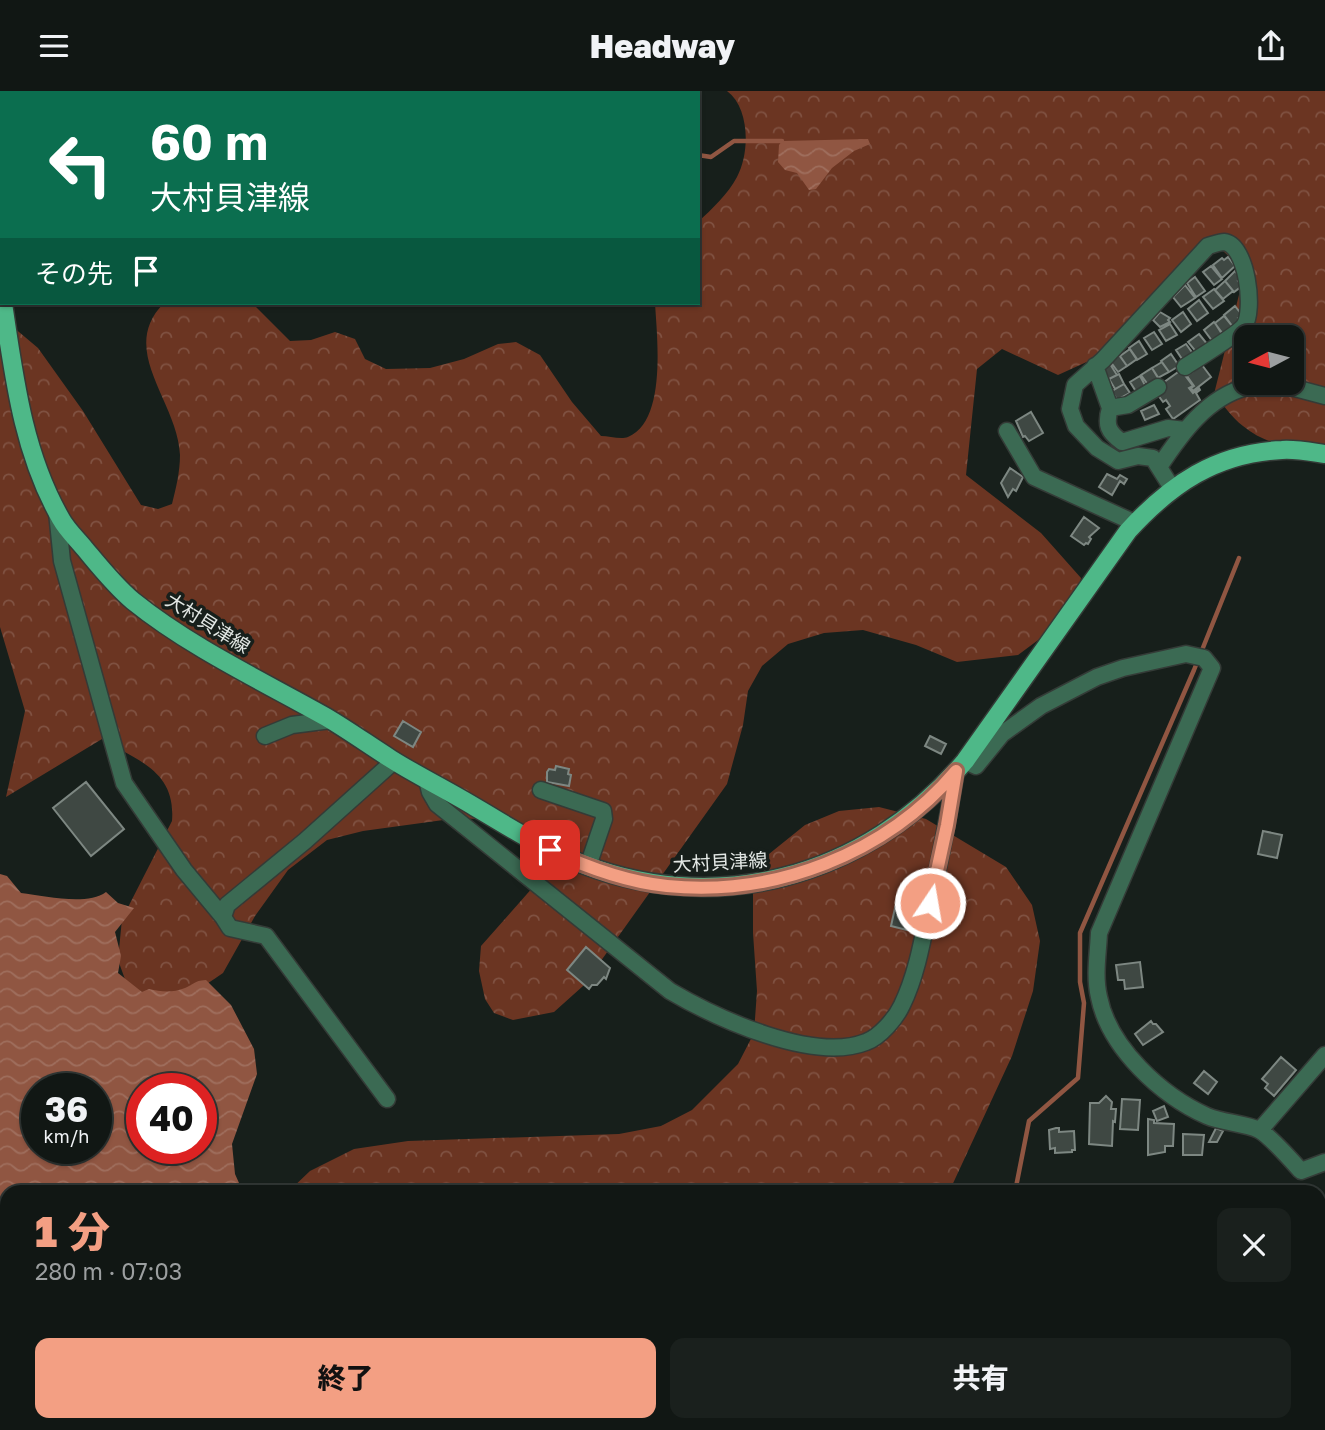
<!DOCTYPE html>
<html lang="ja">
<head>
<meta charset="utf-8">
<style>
	:root { --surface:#111714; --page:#1a201d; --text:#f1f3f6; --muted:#9c9fa0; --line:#303634; --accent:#f39f83 }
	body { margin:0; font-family:"Golos Text","Noto Sans JP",sans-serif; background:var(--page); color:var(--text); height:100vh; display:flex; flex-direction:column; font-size:26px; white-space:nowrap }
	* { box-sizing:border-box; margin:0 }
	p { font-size:23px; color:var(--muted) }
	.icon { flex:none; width:38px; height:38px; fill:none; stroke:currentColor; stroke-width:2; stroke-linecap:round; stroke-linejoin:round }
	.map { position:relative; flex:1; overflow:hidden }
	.drawer { position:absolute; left:0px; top:1094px; width:1326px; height:247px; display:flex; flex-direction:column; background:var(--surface); border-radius:21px 21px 0 0; box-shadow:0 2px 5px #0004,0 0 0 2px var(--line) }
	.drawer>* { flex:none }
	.banner { position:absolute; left:0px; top:0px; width:700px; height:214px; box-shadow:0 2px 5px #0004,0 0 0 2px var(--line); background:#0b6e4f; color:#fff; overflow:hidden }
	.needle { width:46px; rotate:263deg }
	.fabs { position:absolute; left:1234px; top:234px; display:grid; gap:14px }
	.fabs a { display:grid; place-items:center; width:70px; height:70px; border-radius:14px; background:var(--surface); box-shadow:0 2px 5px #0004,0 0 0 2px var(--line); font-size:35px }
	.speed { position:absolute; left:21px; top:982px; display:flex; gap:14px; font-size:35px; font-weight:700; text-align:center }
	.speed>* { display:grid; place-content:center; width:91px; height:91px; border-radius:50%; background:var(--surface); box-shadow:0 2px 5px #0004,0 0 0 2px var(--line); line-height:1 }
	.speed small { font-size:18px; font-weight:400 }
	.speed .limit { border:10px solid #d22; background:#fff; color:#111 }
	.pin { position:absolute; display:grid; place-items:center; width:60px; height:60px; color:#fff; margin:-30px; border-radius:14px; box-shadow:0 4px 10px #0006 }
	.me { position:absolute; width:77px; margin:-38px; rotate:12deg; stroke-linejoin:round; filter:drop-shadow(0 0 5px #0008) }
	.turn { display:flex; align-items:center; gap:24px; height:147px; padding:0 35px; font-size:32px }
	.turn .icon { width:91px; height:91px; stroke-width:2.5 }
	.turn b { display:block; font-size:49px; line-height:60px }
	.then { display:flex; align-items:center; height:66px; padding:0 35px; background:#0003; gap:14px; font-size:26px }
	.round { display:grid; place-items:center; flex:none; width:74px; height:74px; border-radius:14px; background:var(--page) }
	.overview { display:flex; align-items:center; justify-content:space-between; height:119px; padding:0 35px }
	h1 { font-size:42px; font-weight:800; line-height:52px; color:var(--accent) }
	.button { display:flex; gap:14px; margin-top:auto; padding:14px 35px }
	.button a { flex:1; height:80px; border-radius:14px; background:var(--accent); color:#111; font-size:28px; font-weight:800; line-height:80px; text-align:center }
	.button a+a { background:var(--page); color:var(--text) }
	header { display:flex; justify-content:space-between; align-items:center; height:91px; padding:0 35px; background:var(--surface); font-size:32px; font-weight:800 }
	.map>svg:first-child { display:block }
	.forest { fill:url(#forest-crowns); fill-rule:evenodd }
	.water { fill:url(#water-waves); fill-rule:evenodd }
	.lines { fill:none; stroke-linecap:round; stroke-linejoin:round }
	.stream { stroke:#905642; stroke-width:4.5 }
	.building { fill:#3f4843; stroke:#7d8782; stroke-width:2 }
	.minor-casing { stroke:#343b37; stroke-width:19 }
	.major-casing { stroke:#343b37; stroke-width:21 }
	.minor { stroke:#3b6a53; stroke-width:16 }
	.major { stroke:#4eb888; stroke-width:18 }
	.route-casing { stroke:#9e6755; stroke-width:18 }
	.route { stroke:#f39f83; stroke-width:12 }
	.labels { text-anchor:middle; stroke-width:7; stroke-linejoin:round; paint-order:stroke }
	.street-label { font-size:19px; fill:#e3e8e5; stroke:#171f1b }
</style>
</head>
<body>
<header><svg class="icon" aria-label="menu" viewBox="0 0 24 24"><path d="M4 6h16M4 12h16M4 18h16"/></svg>Headway<svg class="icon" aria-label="share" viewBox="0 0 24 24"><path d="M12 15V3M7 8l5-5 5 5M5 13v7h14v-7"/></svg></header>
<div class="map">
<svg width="1325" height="1339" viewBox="0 0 1325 1339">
	<defs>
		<pattern id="forest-crowns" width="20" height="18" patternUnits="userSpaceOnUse" patternTransform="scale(1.75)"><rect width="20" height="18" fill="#6b3522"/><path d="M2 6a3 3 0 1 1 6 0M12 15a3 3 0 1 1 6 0" fill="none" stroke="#805242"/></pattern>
		<pattern id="water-waves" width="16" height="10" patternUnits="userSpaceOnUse" patternTransform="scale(1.75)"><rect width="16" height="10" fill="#905642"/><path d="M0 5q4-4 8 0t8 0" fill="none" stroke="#9f6e5d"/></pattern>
	</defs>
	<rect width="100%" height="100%" fill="#171f1b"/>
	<!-- forest -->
	<path class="forest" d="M727,0H1325V363C1297,359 1266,354 1243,335C1232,327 1223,313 1214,303L1245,180L1212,150L1102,264L1058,284L1002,258L977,278L966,384L1041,442L1081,487L1075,515L1049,541L1018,564L957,571L916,554L863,539L824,542L788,553L762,575L748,600L743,634L727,693L583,895L554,921L513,929L494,922L485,908L479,880L481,855L549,778L553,763L541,743L517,730L458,727L363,740L327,749L288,779L255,825L223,882L195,901L136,903L126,891L118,869L122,828L172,730C176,680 138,670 102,648L6,706L25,620L0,536V225L38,257L83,320L141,414L158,418L172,413C176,397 180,381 180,364C178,310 117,259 164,212H252L290,250L311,249L335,241L355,248L365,268L386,278L430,277L464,268L498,253L516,251L540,264L572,311L601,345C609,345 621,349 628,346C667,330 657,246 655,212H698V131C712,118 728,103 737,86C750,62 750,17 727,0ZM1246,247H1292V292H1246Z
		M879,716L926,728L1006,776L1032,814L1040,850L1033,900L1012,965L949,1101H288L310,1080L354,1058L408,1050L619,1043L661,1035L692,1019L738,973L754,942L757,900L753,842V797L769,763L805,734L839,720Z"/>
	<!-- water -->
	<path class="water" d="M868,48L870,53L854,60L832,77L816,98L809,99L797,82L785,79L778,71L779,54L782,50Z
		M0,783L7,785L21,802C45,805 87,815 106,801L118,812L134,817L115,841L121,865L118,882L142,901L149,898C161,901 173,902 185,897C195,893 193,890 206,889L231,914L254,958L257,983L232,1053L235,1083L243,1101H7V1334H1320V1248L1325,1247V1339H0ZM37,998H96V1057H37ZM142,998H201V1057H142Z"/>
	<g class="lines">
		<!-- stream -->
		<path class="stream" d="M620,0L623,2
			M698,64L711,66L734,50H782
			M1015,1101L1029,1030L1078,987L1084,912L1080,891V842L1194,579L1239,467"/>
	</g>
	<!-- building -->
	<path class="building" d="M1228,166L1235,175L1222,187L1213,174L1222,167L1224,169Z
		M1211,175L1222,188L1214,194L1203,181Z
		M1235,180L1241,188L1238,190L1242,195L1234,201L1225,190Z
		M1195,186L1205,200L1196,206L1187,192Z
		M1225,190L1233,200L1223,208L1215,199Z
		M1185,194L1195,207L1181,216L1173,206Z
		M1214,198L1224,210L1213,218L1203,206Z
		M1199,209L1208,222L1197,230L1188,218Z
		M1235,215L1242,224L1238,227L1240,231L1233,236L1224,224Z
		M1160,221L1170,227L1168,229L1170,231L1160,236L1153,229Z
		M1183,221L1191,233L1181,241L1172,229Z
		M1224,225L1232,235L1222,243L1215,232Z
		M1214,231L1223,243L1213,251L1204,239Z
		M1170,233L1177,244L1166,250L1159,239Z
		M1154,241L1162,253L1152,259L1144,247Z
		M1199,243L1208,254L1197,262L1188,251Z
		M1139,250L1147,263L1137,269L1129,257Z
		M1186,253L1194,264L1184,271L1176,259Z
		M1130,258L1137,268L1127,275L1120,265Z
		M1171,263L1179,275L1169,281L1161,270Z
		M1119,264L1127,275L1118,281L1110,270Z
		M1162,271L1169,281L1158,287L1152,277Z
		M1110,273L1117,284L1109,288L1102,277Z
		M1202,274L1211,286L1193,300L1191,297L1194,295L1187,285Z
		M1152,277L1159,288L1149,295L1141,284Z
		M1181,279L1193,295L1189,297L1193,302L1199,297L1200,299L1196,302L1200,309L1173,328L1166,318L1170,315L1166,309L1163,311L1158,304L1160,294Z
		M1119,283L1124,293L1115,298L1109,288Z
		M1140,285L1146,296L1137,302L1130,291Z
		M1124,293L1130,302L1117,309L1112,300Z
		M1154,314L1159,323L1145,329L1141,320Z
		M1031,321L1043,342L1029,350L1025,345L1023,346L1016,330Z
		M1010,377L1023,386L1016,400L1013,398L1008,406L1001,392Z
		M1107,383L1117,388L1120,384L1127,388L1124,393L1120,390L1112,404L1099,396Z
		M1084,426L1099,437L1089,446L1091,448L1088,453L1086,452L1084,454L1071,445Z
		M403,630L421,641L413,656L394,645Z
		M930,645L946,653L941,663L925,655Z
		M556,675L569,678L568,683L571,684L569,695L547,691V681L549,678L555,679Z
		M86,691L124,738L91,765L53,717Z
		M1263,740L1282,744L1277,767L1258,763Z
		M897,808L914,812L907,839L891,835Z
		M586,856L610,877L606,888L604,886L597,894H592L589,898L567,879Z
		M1140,871L1143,896L1125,898L1124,889H1118L1116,874Z
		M1151,930L1153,933H1156L1163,941L1143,954L1135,943Z
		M1281,966L1296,979L1274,1005L1265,997L1268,993L1262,988Z
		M1204,980L1217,991L1208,1003L1194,992Z
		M1106,1005L1112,1011L1111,1018H1116L1115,1031L1113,1030L1112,1055L1089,1053L1090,1012H1099Z
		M1122,1008L1140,1009L1138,1039L1120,1038Z
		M1164,1015L1168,1026L1157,1030L1153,1020Z
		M1148,1028L1154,1029V1032L1174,1033L1173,1055H1165V1061L1148,1064Z
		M1056,1037H1059V1041L1074,1040L1075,1059H1072V1061L1055,1062V1057L1050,1058L1049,1039Z
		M1216,1037L1223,1040L1217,1051H1209Z
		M1183,1043L1204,1044L1202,1064H1183Z"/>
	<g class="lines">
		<defs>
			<path id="minor" d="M1095,275L1110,317
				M1276,292L1325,305
				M1158,296L1128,314L1110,317C1105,334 1108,341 1122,351L1168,337L1185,339
				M1007,340L1034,386L1135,432
				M1159,376C1181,343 1207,306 1247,296C1256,294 1266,293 1275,292
				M1172,397L1153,367L1138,365L1118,370L1097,357L1076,335L1070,318L1075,294L1103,269L1208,155C1212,154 1220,151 1224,151C1247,153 1255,220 1244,235C1238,243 1197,268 1185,276
				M57,421L62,470L124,692L184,779L223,826
				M265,645L292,634L331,629
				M965,670L976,675L1002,643L1041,615L1097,586L1123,577L1186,563L1204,567L1212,577L1099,842C1098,863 1094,885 1099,906C1109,957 1162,1005 1207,1025C1223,1032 1245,1032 1259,1039C1269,1044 1292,1070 1301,1080L1325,1071
				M427,689L430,701L437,713L670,900C716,927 813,972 866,951C880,946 896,927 902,914C916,885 922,852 928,822C939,775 948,728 956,680
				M541,699L603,720L604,728L588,775
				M387,1008L266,845L230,837L223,826L227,814L305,750L394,670
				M1260,1039L1325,964"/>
			<path id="major" d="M0,191L2,203
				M3,212C14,286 23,362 61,428C67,439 77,448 85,458C100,476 115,495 133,510C190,556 262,590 326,626C348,639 369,654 391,668C418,685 447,699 475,716C506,734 536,754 570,768C713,829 866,787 965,670L1128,440C1171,393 1216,362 1282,359C1296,358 1311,361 1325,363"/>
		</defs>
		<!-- minor casing -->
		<use href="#minor" class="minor-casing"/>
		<!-- major casing -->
		<use href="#major" class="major-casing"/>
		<!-- minor -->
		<use href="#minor" class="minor"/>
		<!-- major -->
		<use href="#major" class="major"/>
	</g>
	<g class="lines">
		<defs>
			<path id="route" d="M550,759C586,776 627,791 667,795C774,806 886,763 956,680L947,734L930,812"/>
		</defs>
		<!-- route casing -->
		<use href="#route" class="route-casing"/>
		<!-- route -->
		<use href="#route" class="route"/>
	</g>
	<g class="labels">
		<!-- street labels -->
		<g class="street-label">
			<text transform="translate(208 532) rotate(32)" y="7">大村貝津線</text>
			<text transform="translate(720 771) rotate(-3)" y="7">大村貝津線</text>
		</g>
	</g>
</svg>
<div class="fabs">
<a><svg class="needle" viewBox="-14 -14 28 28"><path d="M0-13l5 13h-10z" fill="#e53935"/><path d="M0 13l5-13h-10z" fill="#9c9fa0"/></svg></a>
</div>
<div class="speed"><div>36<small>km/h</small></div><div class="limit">40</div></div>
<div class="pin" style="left:550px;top:759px;background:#d93025"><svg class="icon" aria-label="arrive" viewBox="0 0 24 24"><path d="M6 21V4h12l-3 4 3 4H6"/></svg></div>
<svg class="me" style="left:930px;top:812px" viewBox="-20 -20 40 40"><circle r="17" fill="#f39f83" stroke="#fff" stroke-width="3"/><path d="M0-11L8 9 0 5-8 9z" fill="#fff"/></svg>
<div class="banner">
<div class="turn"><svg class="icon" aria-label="left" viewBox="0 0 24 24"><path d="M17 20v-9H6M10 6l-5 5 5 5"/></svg><div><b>60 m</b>大村貝津線</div></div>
<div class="then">その先<svg class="icon" aria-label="arrive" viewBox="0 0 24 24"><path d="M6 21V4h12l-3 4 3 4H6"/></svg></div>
</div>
<section class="drawer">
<div class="overview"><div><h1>1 分</h1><p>280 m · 07:03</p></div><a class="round"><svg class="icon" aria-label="close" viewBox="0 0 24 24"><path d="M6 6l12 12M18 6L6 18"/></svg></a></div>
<div class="button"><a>終了</a><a>共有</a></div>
</section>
</div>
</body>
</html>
